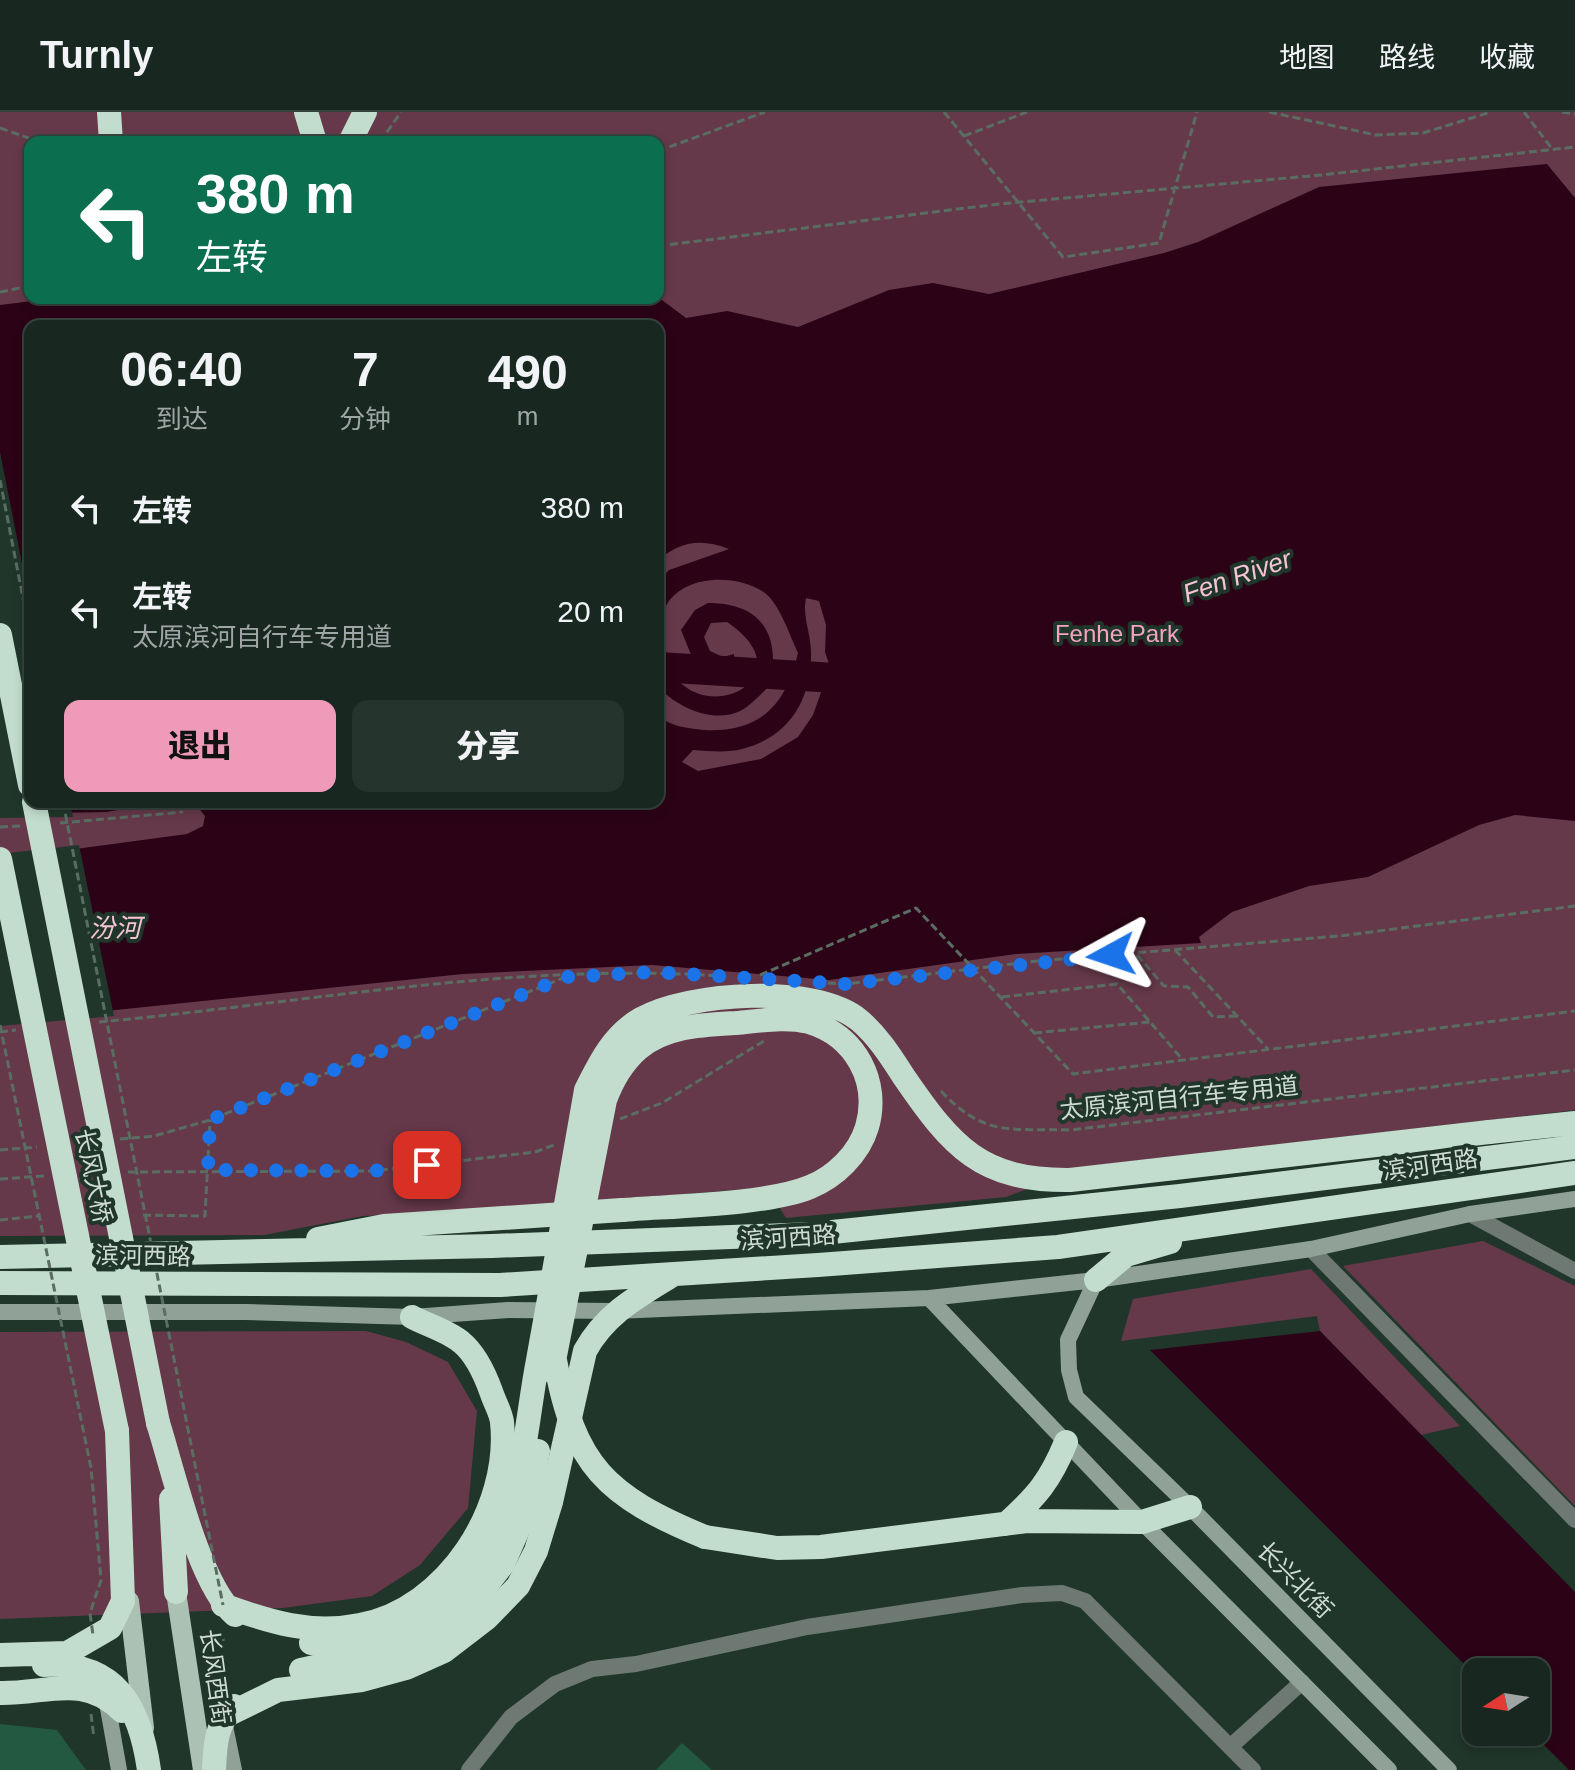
<!DOCTYPE html>
<html lang="zh">
<head>
<meta charset="utf-8">
<style>
	:root { --surface:#182820; --page:#25342d; --text:#f1f3f6; --muted:#9fa6a5; --line:#36443e; --accent:#ef9ab8 }
	body { margin:0; font-family:Helvetica,"Noto Sans SC",sans-serif; background:var(--page); color:var(--text); height:100vh; display:flex; flex-direction:column; font-size:30px; white-space:nowrap }
	* { box-sizing:border-box; margin:0 }
	p { font-size:26px; color:var(--muted) }
	.icon { flex:none; width:44px; height:44px; fill:none; stroke:currentColor; stroke-width:2; stroke-linecap:round; stroke-linejoin:round }
	.map { position:relative; flex:1; overflow:hidden }
	.details { position:absolute; left:24px; top:208px; width:640px; height:488px; display:flex; flex-direction:column; background:var(--surface); border-radius:16px; box-shadow:0 4px 12px #0003,0 0 0 2px var(--line) }
	.details>* { flex:none }
	.top-card { position:absolute; left:24px; top:24px; width:640px; height:168px; border-radius:16px; box-shadow:0 4px 12px #0003,0 0 0 2px var(--line); background:#0b6e4f; color:#fff; overflow:hidden }
	.needle { width:52px; rotate:258deg }
	.fabs { position:absolute; left:1462px; top:1546px; display:grid; gap:16px }
	.fabs a { display:grid; place-items:center; width:88px; height:88px; border-radius:16px; background:var(--surface); box-shadow:0 4px 12px #0003,0 0 0 2px var(--line); font-size:40px }
	.pin { position:absolute; display:grid; place-items:center; width:68px; height:68px; color:#fff; margin:-34px; border-radius:16px; box-shadow:0 4px 12px #0006 }
	.me { position:absolute; width:88px; margin:-44px; rotate:265deg; stroke-linejoin:round; filter:drop-shadow(0 0 6px #0008) }
	.turn { display:flex; align-items:center; gap:28px; height:168px; padding:0 40px; font-size:36px }
	.turn .icon { width:104px; height:104px; stroke-width:2.5 }
	.turn b { display:block; font-size:56px; line-height:68px }
	.eta { display:flex; justify-content:space-evenly; align-items:center; height:136px; text-align:center }
	.eta b { font-size:48px; font-weight:800; line-height:56px }
	.cta { display:flex; gap:16px; margin-top:auto; padding:16px 40px }
	.cta a { flex:1; height:92px; border-radius:16px; background:var(--accent); color:#111; font-size:32px; font-weight:800; line-height:92px; text-align:center }
	.cta a+a { background:var(--page); color:var(--text) }
	ul { padding:0; list-style:none }
	li { display:flex; align-items:center; gap:24px; height:104px; padding:0 40px }
	li div { flex:1 }
	li b { display:block; font-size:30px }
	li em { font-style:normal }
	header { display:flex; align-items:center; gap:48px; box-sizing:border-box; height:112px; padding:0 40px; background:var(--surface); border-bottom:2px solid var(--line) }
	header strong { font-size:38px }
	nav { display:flex; gap:44px; margin-inline-start:auto; font-size:28px }
	.map>svg:first-child { display:block }
	.green { fill:#66394a; fill-rule:evenodd }
	.water { fill:#2c0316; fill-rule:evenodd }
	.pier { fill:#20362b }
	.lines { fill:none; stroke-linecap:round; stroke-linejoin:round }
	.river { stroke:#2c0316; stroke-width:30 }
	.building { fill:#235941 }
	.path { stroke:#5a6d63; stroke-width:3; stroke-dasharray:8 4; stroke-linecap:butt }
	.street { stroke:#6e7973; stroke-width:16 }
	.secondary { stroke:#90a298; stroke-width:16 }
	.primary { stroke:#abc1b4; stroke-width:20 }
	.highway { stroke:#c2ddce; stroke-width:24 }
	.path-bridge { stroke:#5a6d63; stroke-width:3; stroke-dasharray:8 4; stroke-linecap:butt }
	.highway-bridge { stroke:#c2ddce; stroke-width:24 }
	.route { stroke:#1a73e8; stroke-width:14; stroke-dasharray:0 25.2 }
	.labels { text-anchor:middle; stroke-width:8; stroke-linejoin:round; paint-order:stroke }
	.park-label { font-size:24px; fill:#f4a4c0; stroke:#20362b }
	.street-label { font-size:24px; fill:#cfdcd4; stroke:#20362b }
	.water-label { font-size:26px; font-style:italic; fill:#f6c4d5; stroke:#20362b }
</style>
</head>
<body>
<header>
<strong>Turnly</strong>
<nav><a>地图</a><a>路线</a><a>收藏</a></nav>
</header>
<div class="map">
<svg width="1575" height="1658" viewBox="0 0 1575 1658">
	<rect width="100%" height="100%" fill="#20362b"/>
	<!-- green -->
	<path class="green" d="M0,0H1575V998L1089,1054L1006,1085L786,1106L767,1075L550,1094L363,1104L264,1123L0,1124ZM30,30H658V186H30ZM30,214H658V690H30Z
		M1483,1129L1575,1174V1394L1343,1154Z
		M1311,1157L1460,1314L1421,1323L1320,1219L1317,1204L1121,1229L1133,1187Z
		M366,1219L406,1230L448,1250L477,1299L468,1396L420,1453L372,1484L283,1496L0,1507V1220Z"/>
	<!-- water -->
	<path class="water" d="M1547,52L1575,86V709L1515,703L1479,713L1368,765L1309,774L1232,800L1199,825L1201,831L1016,842L829,868L652,853L463,862L0,910L9,746L187,722L203,714L205,704L194,690H658V604C673,615 686,616 704,618C760,621 786,593 798,541C790,524 780,493 765,481C737,461 681,462 665,496C660,505 659,516 658,526V469L669,458L729,437C701,426 681,429 658,448V214H30V690H164L106,700L0,702V193L56,186H171L236,193L285,186L658,185L686,206L727,199L798,215L889,178L933,171L989,182L1164,141L1198,130L1319,75ZM806,486L819,489L826,513L825,540L830,555L813,603L798,625L761,647L698,659L682,650L693,638C709,639 727,641 742,637C790,625 812,586 811,540C811,522 802,504 806,486Z
		M708,491C762,491 781,523 770,574C761,581 751,594 740,599C714,612 675,595 658,574V530C664,543 671,564 683,573C724,607 800,559 727,510L711,511L704,525L710,539L723,545L734,542V555L719,562H705L694,550L681,518L695,498Z
		M1320,1219L1575,1480V1658H1569L1531,1620H1536V1560H1476V1564L1150,1238Z"/>
	<!-- pier -->
	<path class="pier" d="M0,340L30,492V690H70L73,705L0,706Z
		M79,733L114,904L0,914V742Z"/>
	<g class="lines">
		<!-- river -->
		<path class="river" d="M658,555L868,568"/>
	</g>
	<!-- building -->
	<path class="building" d="M0,1612L57,1618L86,1658H0Z
		M682,1631L712,1658H656Z"/>
	<g class="lines">
		<!-- path -->
		<path class="path" d="M944,0L1063,145L1159,131L1197,0
			M1269,0L1376,23L1423,21L1491,0
			M1524,0L1553,38
			M1562,0L1575,2
			M0,16L40,30
			M964,24L1027,0
			M380,30L401,0
			M658,39L765,0
			M658,134L999,92L1321,63L1575,35
			M0,180L30,174
			M0,368L30,522
			M60,711L183,700
			M0,715L20,714
			M1175,838L1268,937
			M1137,843L1164,874L1188,875L1213,905L1237,904
			M760,863L916,796L1073,962L1575,899
			M828,871L846,872L1037,849L1339,824L1575,794
			M1002,885L1117,872L1183,948
			M99,910C305,891 513,850 721,864
			M0,920L16,918
			M1034,921L1150,910
			M941,979C985,1026 1011,1016 1071,1018L1575,958
			M620,1007L662,991L764,929
			M120,1027L154,1024L210,1008L563,866
			M0,1038L37,1035
			M128,1060L373,1059L535,1040L557,1032
			M0,1067L44,1064
			M143,1103L205,1104L210,1008
			M0,1108L39,1104
			M223,1577V1521
			M91,1602L94,1626"/>
		<!-- street -->
		<path class="street" d="M1470,1102L1575,1159
			M1311,1137L1575,1408
			M1230,1635L1302,1570
			M469,1658L511,1605L555,1572L592,1557L636,1552L807,1515L1022,1483L1062,1481L1085,1489L1253,1658"/>
		<!-- secondary -->
		<path class="secondary" d="M1096,1168L1068,1228L1069,1258L1076,1285L1190,1395L1449,1658
			M929,1186L1142,1410L1389,1658
			M0,1200H245L412,1205L508,1198L615,1199L929,1186L1096,1168L1311,1137L1470,1102L1575,1087
			M106,1585L119,1658
			M224,1609L234,1658"/>
		<!-- primary -->
		<path class="primary" d="M176,1480L203,1658
			M129,1489L144,1616"/>
		<!-- highway -->
		<path class="highway" d="M109,0L111,30
			M306,0L315,30
			M350,30L365,0
			M0,523L30,673
			M1489,1020L1575,1011
			M318,1127L384,1114L622,1098
			M0,1145L492,1134L813,1122L1180,1084L1575,1035
			M1096,1168L1126,1143L1170,1130
			M0,1171L500,1173L818,1153L1058,1135L1575,1061
			M158,1311C173,1358 199,1473 235,1503
			M171,1387L176,1480
			M1006,1412C1037,1384 1050,1369 1066,1330
			M705,1425L777,1436L821,1435L1027,1409L1142,1410L1190,1395
			M223,1493C269,1510 311,1523 360,1513C447,1497 511,1396 502,1310C501,1301 495,1291 492,1282C486,1265 476,1242 461,1230C448,1219 427,1213 412,1205
			M0,1543L67,1541L110,1516L123,1489L117,1319
			M44,1553C116,1550 140,1594 149,1658
			M0,1581C47,1582 84,1561 122,1599
			M223,1605L278,1578L362,1568L406,1556L444,1539L487,1506L518,1474L536,1439L551,1390L585,1239C605,1202 637,1185 671,1164
			M214,1658C215,1633 216,1612 234,1594"/>
		<!-- path-bridge -->
		<path class="path-bridge" d="M63,690L223,1493
			M0,913L91,1356L101,1468L90,1501L93,1523"/>
		<!-- highway-bridge -->
		<path class="highway-bridge" d="M34,690L158,1311
			M0,747L117,1319
			M555,1248C574,1354 606,1384 705,1425
			M552,1259L605,988C612,969 622,951 638,937C665,914 702,913 736,911C759,909 786,904 809,910C856,924 880,970 867,1015C859,1042 835,1065 810,1075C766,1093 672,1094 622,1098
			M311,1531C378,1532 445,1510 485,1451C521,1398 525,1321 536,1259C553,1165 570,1072 586,978C600,950 613,923 641,907C689,880 815,872 859,908C878,924 891,945 904,965C952,1035 981,1069 1070,1068L1489,1020
			M301,1558L418,1532L465,1501L503,1452L527,1397L538,1339"/>
	</g>
	<g class="lines">
		<!-- route -->
		<path class="route" d="M427,1053L373,1059L208,1058L210,1008L566,865L654,860L846,872L1111,843"/>
	</g>
	<g class="labels">
		<!-- park labels -->
		<g class="park-label">
			<text x="1117" y="530">Fenhe Park</text>
		</g>
		<!-- street labels -->
		<g class="street-label">
			<text transform="translate(1179 986) rotate(-6)" y="8">太原滨河自行车专用道</text>
			<text transform="translate(1430 1053) rotate(-8)" y="8">滨河西路</text>
			<text transform="translate(93 1064) rotate(78)" y="8">长风大桥</text>
			<text transform="translate(788 1126) rotate(-4)" y="8">滨河西路</text>
			<text transform="translate(143 1144) rotate(1)" y="8">滨河西路</text>
			<text transform="translate(1295 1468) rotate(45)" y="8">长兴北街</text>
			<text transform="translate(215 1565) rotate(82)" y="8">长风西街</text>
		</g>
		<!-- water labels -->
		<g class="water-label">
			<text transform="translate(1237 464) rotate(-19)" y="9">Fen River</text>
			<text x="115" y="825">汾河</text>
		</g>
	</g>
</svg>
<div class="fabs">
<a><svg class="needle" viewBox="-14 -14 28 28"><path d="M0-13l5 13h-10z" fill="#e53935"/><path d="M0 13l5-13h-10z" fill="#9fa6a5"/></svg></a>
</div>
<div class="pin" style="left:427px;top:1053px;background:#d93025"><svg class="icon" aria-label="arrive" viewBox="0 0 24 24"><path d="M6 21V4h12l-3 4 3 4H6"/></svg></div>
<svg class="me" style="left:1111px;top:843px" viewBox="-20 -20 40 40"><path d="M0-17L14 15 0 8-14 15z" fill="#1a73e8" stroke="#fff" stroke-width="4"/></svg>
<div class="top-card">
<div class="turn"><svg class="icon" aria-label="left" viewBox="0 0 24 24"><path d="M17 20v-9H6M10 6l-5 5 5 5"/></svg><div><b>380 m</b>左转</div></div>
</div>
<section class="details">
<div class="eta">
<div><b>06:40</b><p>到达</p></div>
<div><b>7</b><p>分钟</p></div>
<div><b>490</b><p>m</p></div>
</div>
<ul>
<li><svg class="icon" aria-label="left" viewBox="0 0 24 24"><path d="M17 20v-9H6M10 6l-5 5 5 5"/></svg><div><b>左转</b></div><em>380 m</em></li>
<li><svg class="icon" aria-label="left" viewBox="0 0 24 24"><path d="M17 20v-9H6M10 6l-5 5 5 5"/></svg><div><b>左转</b><p>太原滨河自行车专用道</p></div><em>20 m</em></li>
</ul>
<div class="cta"><a>退出</a><a>分享</a></div>
</section>
</div>
</body>
</html>
